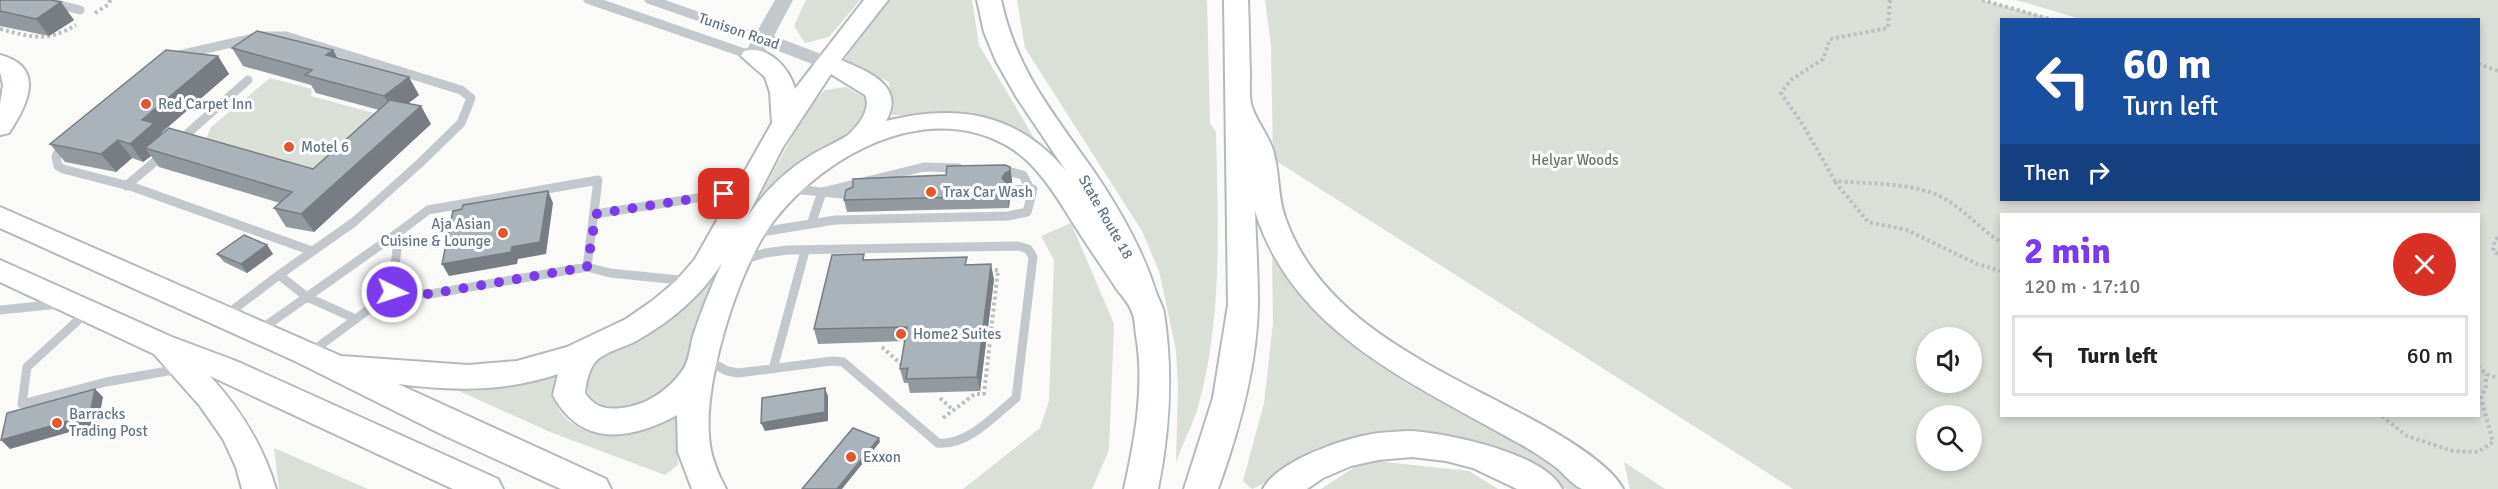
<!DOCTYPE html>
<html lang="en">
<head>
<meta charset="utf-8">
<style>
	:root { --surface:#fff; --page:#f6f6f6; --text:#222; --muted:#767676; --line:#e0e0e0; --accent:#7c3aed }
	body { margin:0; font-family:Signika,sans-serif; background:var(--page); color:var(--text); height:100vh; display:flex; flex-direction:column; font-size:22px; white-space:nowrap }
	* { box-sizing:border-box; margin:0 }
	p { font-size:20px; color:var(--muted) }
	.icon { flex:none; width:33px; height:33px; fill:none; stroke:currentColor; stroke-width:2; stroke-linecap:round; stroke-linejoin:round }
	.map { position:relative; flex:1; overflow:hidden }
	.side { position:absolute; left:2000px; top:213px; width:480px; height:204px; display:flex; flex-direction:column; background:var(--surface); border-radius:0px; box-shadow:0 3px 9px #0003 }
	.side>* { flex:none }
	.top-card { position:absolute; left:2000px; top:18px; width:480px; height:183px; border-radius:0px; box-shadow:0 3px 9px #0003; background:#1a4fa0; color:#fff; overflow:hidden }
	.fabs { position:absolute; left:1916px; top:327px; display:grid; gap:12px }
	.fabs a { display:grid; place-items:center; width:66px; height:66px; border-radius:50%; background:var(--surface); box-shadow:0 3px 9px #0003; font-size:30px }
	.pin { position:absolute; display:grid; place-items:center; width:51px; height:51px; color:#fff; margin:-26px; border-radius:12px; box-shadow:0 3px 9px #0006 }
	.me { position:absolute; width:66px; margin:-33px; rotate:94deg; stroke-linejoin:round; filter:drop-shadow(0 0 4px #0008) }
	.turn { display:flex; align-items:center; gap:21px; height:126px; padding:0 24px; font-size:27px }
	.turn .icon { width:78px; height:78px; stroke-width:2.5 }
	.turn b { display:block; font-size:42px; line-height:51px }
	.then { display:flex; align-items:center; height:57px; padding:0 24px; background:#0003; gap:12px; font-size:22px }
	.round { display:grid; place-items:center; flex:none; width:63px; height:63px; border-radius:32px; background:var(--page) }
	.overview { display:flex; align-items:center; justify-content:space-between; height:102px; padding:0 24px }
	h1 { font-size:36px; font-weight:800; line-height:45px; color:var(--accent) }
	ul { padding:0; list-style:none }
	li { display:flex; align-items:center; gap:18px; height:81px; margin:0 12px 9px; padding:0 12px; border:3px solid var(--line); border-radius:0px }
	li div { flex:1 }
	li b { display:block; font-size:22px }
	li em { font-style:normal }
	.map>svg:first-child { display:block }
	.green { fill:#dadfd7; fill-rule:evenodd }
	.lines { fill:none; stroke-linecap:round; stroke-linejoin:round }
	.trunk-casing { stroke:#b4b9bd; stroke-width:4 }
	.path { stroke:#bbbfc2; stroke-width:4; stroke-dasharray:3 3; stroke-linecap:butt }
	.service { stroke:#c3c8cc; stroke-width:9 }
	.minor { fill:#c3c8cc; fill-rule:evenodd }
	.tertiary { fill:#c3c8cc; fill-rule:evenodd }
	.trunk { fill:#fff; fill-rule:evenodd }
	.wall { fill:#929a9f }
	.shaded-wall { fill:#777d82 }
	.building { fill:#aab3b9; stroke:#777d82; stroke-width:1.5 }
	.route { stroke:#7c3aed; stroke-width:10; stroke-dasharray:0 18 }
	.poi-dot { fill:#e4572e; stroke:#fff; stroke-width:2 }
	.labels { text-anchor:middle; stroke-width:6; stroke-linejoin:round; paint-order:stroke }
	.street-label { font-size:15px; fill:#657683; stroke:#fff }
	.poi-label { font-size:15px; fill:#657683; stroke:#fff; text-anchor:start }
	.park-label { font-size:15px; fill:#687a64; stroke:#fff }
</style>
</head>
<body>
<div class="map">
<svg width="2498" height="489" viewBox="0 0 2498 489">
	<rect width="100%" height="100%" fill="#fafaf8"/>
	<!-- green -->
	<path class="green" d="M806,0H860L829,37L805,43L794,26Z
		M890,0H972L979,45L1043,153L980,114L892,115L889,82L844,60Z
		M1017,0H1207L1210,123L1216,132C1218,225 1223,321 1197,411C1191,428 1182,445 1176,462L1178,387L1176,350L1159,271L1142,231L1025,48Z
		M1265,0H1982L2053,19L2001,20V200H2478V20H2084L2016,0H2498V489H1793L1273,159L1271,46ZM2001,214H2478V416H2001ZM1926,338H1971V382H1926ZM1926,416H1971V460H1926Z
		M270,78L312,89L311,96L385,116L324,183L201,151L211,127Z
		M846,87L865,98L868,116L754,207L809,106L825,90Z
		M1071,223L1114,324L1109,450L1092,489H963L1040,428L1049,401L1054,260L1041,236Z
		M1276,252L1337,328L1406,383L1558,463L1590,489C1583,489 1573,489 1567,489C1551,485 1526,461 1508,454C1444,428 1370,422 1307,455C1288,464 1271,482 1252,489L1243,481L1264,403L1273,323L1272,253Z
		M721,264L723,267L683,376L651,403L619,410L607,408L590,398C585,387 585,378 592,368C603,352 622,346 638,337C666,319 703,292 721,264Z
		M561,371C558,382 553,393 556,403C563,425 594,438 615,433C636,427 657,417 677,409L678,465L665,475L550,432L450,387Z
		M274,448L368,489H279Z
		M1366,460L1469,471L1498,489H1321Z
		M1624,462L1665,489H1630Z"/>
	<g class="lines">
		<defs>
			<path id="trunk" d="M864,0H888L841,60C868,72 906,85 886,121C957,103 1018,113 1066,171L1017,98L996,61L984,32L977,0H1001C1016,68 1049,108 1088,163C1116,203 1141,245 1156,292C1158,298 1163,307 1164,313C1173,372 1170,429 1158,489H1124C1135,439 1145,386 1136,335C1135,328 1135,318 1132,312C1129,303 1121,295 1116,288C1105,271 1093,254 1082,237C1061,205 1040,163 1004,144C925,101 827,154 776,218C740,262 704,378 709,436C710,455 717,472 726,489H692L678,452L677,415C631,440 581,448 553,395L558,374C503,392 455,391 398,384L606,479L611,489H561L441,434L297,362L0,228V207L341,356L468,365L517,361L567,347L626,319L652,301L676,281L695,259L772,123L770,92L765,77L741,56L744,51C768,45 789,67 795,89ZM831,74L865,95C872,109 858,126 848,135C838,142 818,150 807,158C783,173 763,194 747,217L783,147ZM722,263C711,287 701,311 693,336C690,347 689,363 682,371C668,391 645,406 621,408C606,410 594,407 585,393C586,383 589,367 598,359C608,351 625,347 636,341C670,322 701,296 722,263Z
				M1224,0H1248C1249,24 1249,48 1250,73C1250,82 1249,95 1251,104C1256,122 1270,136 1274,154C1280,176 1277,197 1286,220C1322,320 1432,366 1518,412C1547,427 1609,461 1623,489C1613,489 1590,489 1582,489C1573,485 1564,474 1557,468C1543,457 1526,447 1511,439C1410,382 1292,331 1255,211C1256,242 1258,273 1258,304C1257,366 1239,431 1218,489H1184L1213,398L1228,305Z
				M0,55C46,67 28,104 9,133L0,135V104L3,85L0,72Z
				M0,260L172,337L236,361L498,479L503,489H453L210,376C241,410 263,445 276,489H242L236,467L223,439L200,406L154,354L0,282Z
				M1412,431C1450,434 1544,453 1562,489H1517L1473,468L1446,461L1412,457L1378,460L1351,466L1323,478L1307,489H1263C1278,460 1347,437 1379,433C1390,432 1401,431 1412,431Z"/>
		</defs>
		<!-- trunk casing -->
		<use href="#trunk" class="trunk-casing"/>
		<!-- path -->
		<path class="path" d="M1890,0L1888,28L1830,39L1823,59L1791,80L1781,93L1803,125L1835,181C1868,184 1917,182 1945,199C1966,211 1981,230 2001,242
			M1982,0L2053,20
			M95,13L109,4L110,0
			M0,29C32,37 46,43 76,25
			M2478,64L2498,71
			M1835,182L1868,222L1907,230L1977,264L2001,271
			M2498,238L2495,239L2493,251L2498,254
			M882,347L903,366
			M2478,366L2486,374L2498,378
			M940,398L953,410
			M2382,416L2407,436L2453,451L2478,452L2493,442L2481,398L2486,386V374
			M943,418L975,394H984L998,270H990"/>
		<!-- service -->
		<path class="service" d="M40,0L80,10
			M179,55L262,36H286L461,90L471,98L461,123L419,164L354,222L279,275
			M179,141L248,80
			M62,144L56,157L58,166L63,169L133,187L312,251
			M598,180L587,267L430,294L392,292L399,232L428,210Z
			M126,186L164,154
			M792,189L822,192L924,167L959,168
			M1011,190L1033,189
			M595,214L742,191
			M812,222L822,192L851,195
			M755,233L835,220L1008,216L1027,212L1032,193L1023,175L999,169
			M587,267L610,273L689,281
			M0,310L60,304
			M87,312L27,367L22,404L106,382L179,369
			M225,316L279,275L307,297L356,319
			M260,330L399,232
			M310,353L392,292
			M705,359L727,371L738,373L832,361L843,362L938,443C968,446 995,415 1016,398L1033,257L1028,249L1018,246L788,250L765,253L743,260
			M773,369L805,251"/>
		<!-- minor -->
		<path class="minor" d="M583,0H604L758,53L761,56L753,61L748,59L585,3Z
			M644,0H665L768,36L771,39L763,44L758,42L646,3Z"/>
		<!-- tertiary -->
		<path class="tertiary" d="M775,0H793L774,36L834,59L837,63L834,67H820L768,47L763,55H749L746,51Z"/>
		<!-- trunk -->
		<use href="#trunk" class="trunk"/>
	</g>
	<!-- wall -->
	<path class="wall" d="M0,0L74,20L49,36L0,26Z
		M232,48L337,58L419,95L407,104L431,124L314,232L286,227L274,208L280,203L159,167L151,156L143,162L132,158L116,172L65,162L50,144L218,56L229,74L161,133L162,134L313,169L379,110L316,93L311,85L243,66Z
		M946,175L1012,179V183L1008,184L1010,197L1009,208L847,212L844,200Z
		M267,245L273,254L247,273L224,262L217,254Z
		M866,260L968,265L994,279L980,391L910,393L908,383H904L900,369L905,341L818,344L814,329Z"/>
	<!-- shaded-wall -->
	<path class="shaded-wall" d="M61,2L74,20L49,36L36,19Z
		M333,50L343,68L326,55Z
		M218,56L229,74L161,133L167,141L145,148L151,156L143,162L130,144L142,120Z
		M409,77L419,95L395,114L384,96Z
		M421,106L431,124L314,232L301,214Z
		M118,140L132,158L116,172L101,154Z
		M1010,167L1012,179V183L1007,185L1002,178L1005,173Z
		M1008,185L1010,197L1009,208L1007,196Z
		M548,191L553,203L546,254L518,259L517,264L449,276L442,264L512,247Z
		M267,245L273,254L247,273L241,264Z
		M991,264L994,279L980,391L977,377Z
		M825,388L828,396V421L765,431L761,423Z
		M95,389L103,397L98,424L10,449L1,440Z
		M879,438L880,442L842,489H837Z"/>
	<!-- building -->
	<path class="building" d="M0,0H50L61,2L36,19L0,11Z
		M257,31L333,50L326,55L409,77L384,96L305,75L312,70L232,48Z
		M166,50L218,56L142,120L154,123L130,144L118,140L101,154L50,144Z
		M390,100L421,106L301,214L274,208L292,192L145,148L169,128L313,169Z
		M1005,165L1010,167V171L1005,173L1002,178L1008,185L1007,196L844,200L846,190L853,187V179L946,175L947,166Z
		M548,191L540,242L512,247L511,252L442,264L453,211L462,209L463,205Z
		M244,235L267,245L241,264L217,254Z
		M864,254L863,260L967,257L965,265L991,264L977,377L906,379L908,368L900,369L907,327L814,329L832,255Z
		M825,388V412L761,423L762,398Z
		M95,389L90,415L1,440L7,413Z
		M853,428L879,438L837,489H802Z"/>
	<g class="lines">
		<!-- route -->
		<path class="route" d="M392,292L430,294L587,267L596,214L724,194"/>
	</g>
	<!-- markers -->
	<g class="poi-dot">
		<circle cx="146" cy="104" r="6"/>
		<circle cx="289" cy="147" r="6"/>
		<circle cx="931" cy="192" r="6"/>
		<circle cx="503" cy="233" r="6"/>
		<circle cx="901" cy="334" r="6"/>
		<circle cx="57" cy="423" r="6"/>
		<circle cx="851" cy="457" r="6"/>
	</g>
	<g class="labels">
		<!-- street labels -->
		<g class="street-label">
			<text transform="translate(739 31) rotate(19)" y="5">Tunison Road</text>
			<text transform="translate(1106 217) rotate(60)" y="5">State Route 18</text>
		</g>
		<!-- poi labels -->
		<g class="poi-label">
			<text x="158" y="109">Red Carpet Inn</text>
			<text x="301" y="152">Motel 6</text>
			<text x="943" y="197">Trax Car Wash</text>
			<text x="491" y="229" text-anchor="end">Aja Asian<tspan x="491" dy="17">Cuisine &amp; Lounge</tspan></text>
			<text x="913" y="339">Home2 Suites</text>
			<text x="69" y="419">Barracks<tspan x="69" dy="17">Trading Post</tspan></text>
			<text x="863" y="462">Exxon</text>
		</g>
		<!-- park labels -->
		<g class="park-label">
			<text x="1575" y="165">Helyar Woods</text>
		</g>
	</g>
</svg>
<div class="fabs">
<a><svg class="icon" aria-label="sound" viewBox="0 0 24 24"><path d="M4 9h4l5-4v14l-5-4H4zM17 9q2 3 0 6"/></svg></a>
<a><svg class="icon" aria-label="search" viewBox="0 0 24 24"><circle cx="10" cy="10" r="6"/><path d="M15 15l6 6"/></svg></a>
</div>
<div class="pin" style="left:724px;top:194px;background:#d93025"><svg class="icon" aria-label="arrive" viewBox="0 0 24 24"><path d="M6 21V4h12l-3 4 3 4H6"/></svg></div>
<svg class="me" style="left:392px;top:292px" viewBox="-20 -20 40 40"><circle r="17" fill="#7c3aed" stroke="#fff" stroke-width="3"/><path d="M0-11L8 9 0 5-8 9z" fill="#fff"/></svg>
<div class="top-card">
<div class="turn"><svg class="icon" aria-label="left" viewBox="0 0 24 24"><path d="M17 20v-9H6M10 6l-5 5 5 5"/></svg><div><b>60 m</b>Turn left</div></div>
<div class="then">Then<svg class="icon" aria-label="right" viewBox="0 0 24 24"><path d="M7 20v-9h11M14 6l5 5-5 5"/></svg></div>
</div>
<section class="side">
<div class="overview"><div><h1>2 min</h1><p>120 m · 17:10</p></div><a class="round" style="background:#d93025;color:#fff"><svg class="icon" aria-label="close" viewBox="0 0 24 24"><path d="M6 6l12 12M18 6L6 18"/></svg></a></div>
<ul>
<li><svg class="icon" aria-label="left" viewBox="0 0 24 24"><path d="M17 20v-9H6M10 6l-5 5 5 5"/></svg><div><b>Turn left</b></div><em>60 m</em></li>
</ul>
</section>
</div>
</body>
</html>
